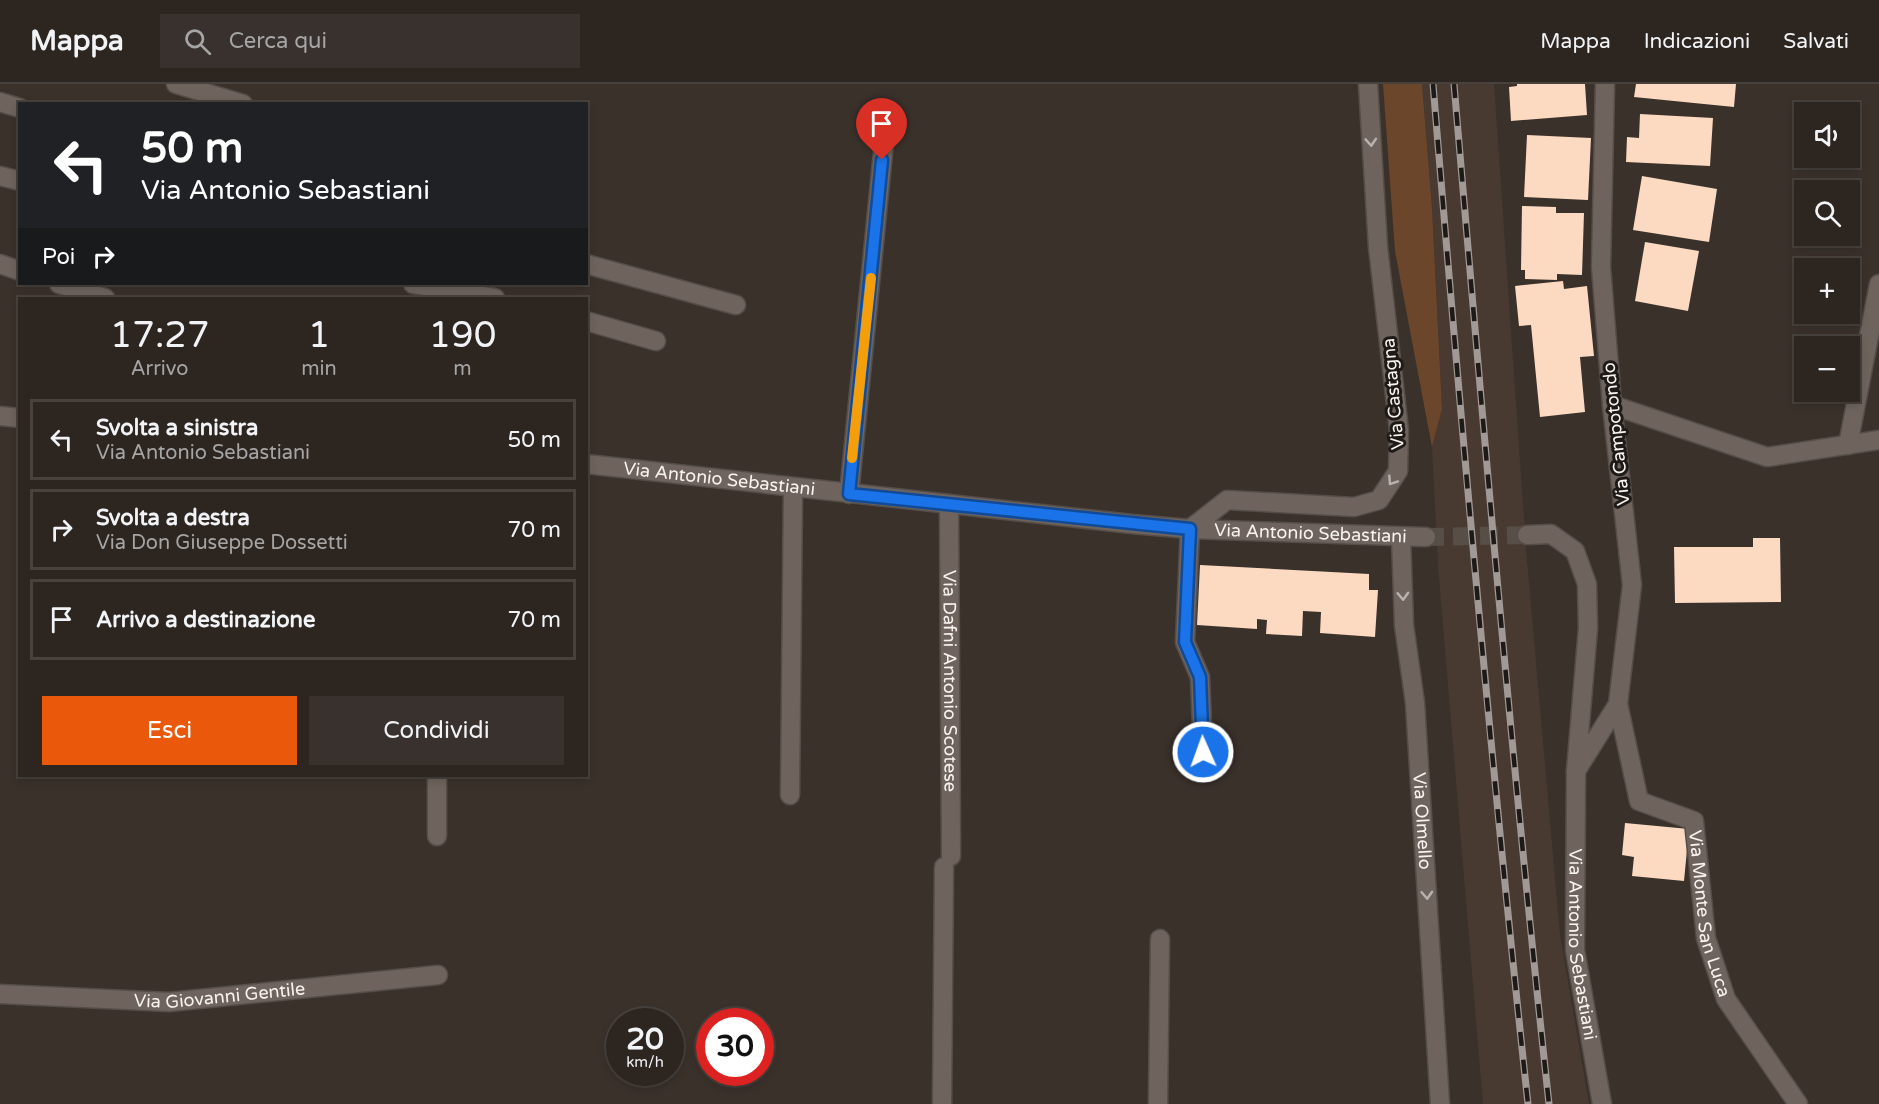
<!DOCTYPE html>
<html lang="it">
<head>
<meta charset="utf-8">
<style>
	:root { --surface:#2c2520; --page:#38312d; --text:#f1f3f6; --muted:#a6a5a5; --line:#48423e; --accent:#ea580c }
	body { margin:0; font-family:"Varela Round",sans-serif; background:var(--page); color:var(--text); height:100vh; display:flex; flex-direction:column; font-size:22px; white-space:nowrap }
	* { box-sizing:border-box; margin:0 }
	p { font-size:20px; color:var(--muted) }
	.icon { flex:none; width:33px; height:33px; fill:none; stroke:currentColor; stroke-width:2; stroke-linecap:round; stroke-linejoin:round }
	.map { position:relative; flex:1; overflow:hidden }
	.sheet { position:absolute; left:18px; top:213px; width:570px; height:480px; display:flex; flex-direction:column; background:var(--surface); border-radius:0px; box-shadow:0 3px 9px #0003,0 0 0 2px var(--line) }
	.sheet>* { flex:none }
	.banner { position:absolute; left:18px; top:18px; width:570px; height:183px; border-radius:0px; box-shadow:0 3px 9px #0003,0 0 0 2px var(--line); background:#202124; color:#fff; overflow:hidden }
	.fabs { position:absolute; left:1794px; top:18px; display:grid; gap:12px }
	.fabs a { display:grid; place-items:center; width:66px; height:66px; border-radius:0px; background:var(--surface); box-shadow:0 3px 9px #0003,0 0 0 2px var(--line); font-size:30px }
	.speed { position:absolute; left:606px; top:924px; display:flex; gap:12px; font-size:30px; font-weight:700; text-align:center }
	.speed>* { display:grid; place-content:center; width:78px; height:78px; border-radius:50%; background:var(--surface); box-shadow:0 3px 9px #0003,0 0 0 2px var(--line); line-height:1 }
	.speed small { font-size:15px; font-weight:400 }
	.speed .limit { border:9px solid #d22; background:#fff; color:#111 }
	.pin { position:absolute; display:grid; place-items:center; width:51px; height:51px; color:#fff; margin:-62px -26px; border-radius:50% 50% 50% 0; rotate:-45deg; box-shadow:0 0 6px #0007 }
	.pin .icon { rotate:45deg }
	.me { position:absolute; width:66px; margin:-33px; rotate:358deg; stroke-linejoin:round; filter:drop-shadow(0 0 4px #0008) }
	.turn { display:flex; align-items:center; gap:21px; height:126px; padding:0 24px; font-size:27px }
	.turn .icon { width:78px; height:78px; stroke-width:2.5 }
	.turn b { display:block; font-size:42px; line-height:51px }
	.then { display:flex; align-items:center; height:57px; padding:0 24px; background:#0003; gap:12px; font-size:22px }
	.eta { display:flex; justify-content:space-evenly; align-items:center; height:102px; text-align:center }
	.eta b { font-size:36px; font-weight:600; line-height:42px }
	.primary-button { display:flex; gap:12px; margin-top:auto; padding:12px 24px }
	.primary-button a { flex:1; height:69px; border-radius:0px; background:var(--accent); color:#fff; font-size:24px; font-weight:600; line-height:69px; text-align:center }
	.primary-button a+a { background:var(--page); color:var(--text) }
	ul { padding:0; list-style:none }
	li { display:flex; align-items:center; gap:18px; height:81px; margin:0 12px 9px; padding:0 12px; border:3px solid var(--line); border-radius:0px }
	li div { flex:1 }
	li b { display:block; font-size:22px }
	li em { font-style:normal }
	header { display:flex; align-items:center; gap:36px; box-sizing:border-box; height:84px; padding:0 30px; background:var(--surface); border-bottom:2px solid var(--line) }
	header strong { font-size:28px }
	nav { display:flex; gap:33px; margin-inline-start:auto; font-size:21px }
	.search { width:420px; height:54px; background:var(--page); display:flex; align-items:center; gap:15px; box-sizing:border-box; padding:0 21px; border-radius:0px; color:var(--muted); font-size:22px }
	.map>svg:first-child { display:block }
	.built { fill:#483a30 }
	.green { fill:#6c462a }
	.building { fill:#fcdac2 }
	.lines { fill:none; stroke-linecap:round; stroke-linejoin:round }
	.minor-tunnel { stroke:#574e48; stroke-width:18; stroke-dasharray:18 9; stroke-linecap:butt }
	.minor-casing { stroke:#554d48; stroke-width:21 }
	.minor { stroke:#6e645d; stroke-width:18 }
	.rail-casing { stroke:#a19995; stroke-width:7 }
	.rail { stroke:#1e1a17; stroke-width:4.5; stroke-dasharray:14; stroke-linecap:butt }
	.oneway { stroke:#bab3ad }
	.route-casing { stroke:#114b97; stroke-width:15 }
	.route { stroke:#1a73e8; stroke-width:10 }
	.slow { stroke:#f59e0b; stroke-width:10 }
	.labels { text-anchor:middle; stroke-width:6; stroke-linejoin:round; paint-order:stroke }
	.street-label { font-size:18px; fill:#f9f3ef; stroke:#1e1a17 }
</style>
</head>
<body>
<header>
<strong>Mappa</strong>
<div class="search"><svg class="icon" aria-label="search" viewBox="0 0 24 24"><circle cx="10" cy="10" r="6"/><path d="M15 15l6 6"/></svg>Cerca qui</div>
<nav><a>Mappa</a><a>Indicazioni</a><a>Salvati</a></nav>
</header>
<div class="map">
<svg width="1879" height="1020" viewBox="0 0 1879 1020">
	<rect width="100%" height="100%" fill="#3a312b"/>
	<!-- built -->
	<path class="built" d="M1422,0H1494L1526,465L1560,851L1589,1020H1483L1438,481L1432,363L1442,325L1432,124Z"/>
	<!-- green -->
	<path class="green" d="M1383,0H1422L1432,124L1442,325L1432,363L1395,167Z"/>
	<!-- building -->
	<path class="building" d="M1517,0H1585L1587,31L1511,37L1509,3L1517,2Z
		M1636,0H1736L1734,23L1634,13Z
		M1640,30L1713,34L1710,82L1626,78L1627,53L1639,54Z
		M1527,51L1591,54L1588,116L1524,113Z
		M1642,92L1717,105L1709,158L1633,146Z
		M1522,122L1556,123V129H1584L1582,191L1557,190V196L1525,195V186H1521Z
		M1645,158L1699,167L1688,227L1635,217Z
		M1563,197L1564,205L1587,202L1594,272L1580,273L1585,328L1540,333L1531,241L1519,242L1515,202Z
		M1753,454H1780L1781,518L1675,519L1674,463H1753Z
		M1200,481L1369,490V506H1378L1375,553L1320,549L1321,528L1303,527L1302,552L1266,550L1267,536L1257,535V545L1197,541Z
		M1625,739L1689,745L1684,797L1632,792L1634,773L1622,771Z"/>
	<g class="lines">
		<!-- minor-tunnel -->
		<path class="minor-tunnel" d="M1426,453L1527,451"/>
		<defs>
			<g id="minor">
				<path d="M176,0L243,20"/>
				<path d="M0,18L20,24"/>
				<path d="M0,92L20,97"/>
				<path d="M0,180L20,187"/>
				<path d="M586,180L736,221"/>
				<path d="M59,200L105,214"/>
				<path d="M413,200L495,214"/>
				<path d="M586,237L656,257"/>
				<path d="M1612,321L1767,373L1879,356"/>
				<path d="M0,332L20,334"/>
				<path d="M1848,361L1879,200"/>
				<path id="s1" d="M586,380L1132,440L1190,445L1426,453"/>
				<path d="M849,410L887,28"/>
				<path id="s2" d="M949,420L951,772"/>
				<path id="s3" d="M1527,451L1551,450L1575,467L1587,500L1588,544L1576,687L1575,866L1602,1020"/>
				<path id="s4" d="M1401,453L1404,541L1415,619L1440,1020"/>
				<path id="s5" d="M1618,620L1639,717L1694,737L1706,854L1726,915L1798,1020"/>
				<path d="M1203,668L1200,593L1185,558L1190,445L1227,416L1354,423L1379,416L1398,387L1399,346L1378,163L1368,0"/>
				<path d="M1576,687L1618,620L1632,501L1612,321L1601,183L1605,0"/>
				<path d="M790,711L793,404"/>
				<path d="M437,752V692"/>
				<path id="s6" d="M0,910L169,918L438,891"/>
				<path d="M942,1020L944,783"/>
				<path d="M1158,1020L1160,855"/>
			</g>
		</defs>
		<!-- minor casing -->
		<use href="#minor" class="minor-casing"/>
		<!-- minor -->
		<use href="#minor" class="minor"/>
		<defs>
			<path id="rail" d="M1433,0C1461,340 1491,680 1528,1020
				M1454,0C1483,340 1512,680 1549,1020"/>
		</defs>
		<!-- rail casing -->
		<use href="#rail" class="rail-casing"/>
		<!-- rail -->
		<use href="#rail" class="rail"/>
	</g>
	<!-- one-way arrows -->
	<defs><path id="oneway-chevron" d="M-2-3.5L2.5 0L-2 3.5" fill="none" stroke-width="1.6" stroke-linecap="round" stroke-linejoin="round" transform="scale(1.5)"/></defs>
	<g class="oneway">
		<use href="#oneway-chevron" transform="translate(1371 58) rotate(86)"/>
		<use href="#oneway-chevron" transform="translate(1392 397) rotate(124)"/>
		<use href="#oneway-chevron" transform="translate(1403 512) rotate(88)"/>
		<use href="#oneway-chevron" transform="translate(1427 811) rotate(87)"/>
	</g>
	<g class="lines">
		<defs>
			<path id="route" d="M882,76L849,410L1190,445L1185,558L1200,593L1203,668"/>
		</defs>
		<!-- route casing -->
		<use href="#route" class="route-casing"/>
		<!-- route -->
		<use href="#route" class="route"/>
		<!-- slow -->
		<path class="slow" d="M852,374L871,194"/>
	</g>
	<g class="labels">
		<!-- street labels -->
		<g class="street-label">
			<text transform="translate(1393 310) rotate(-95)" y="6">Via Castagna</text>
			<text transform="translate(1616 350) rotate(-96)" y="6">Via Campotondo</text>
			<text dy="6" stroke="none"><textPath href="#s1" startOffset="134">Via Antonio Sebastiani</textPath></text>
			<text dy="6" stroke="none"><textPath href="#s1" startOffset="728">Via Antonio Sebastiani</textPath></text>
			<text dy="6" stroke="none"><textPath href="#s2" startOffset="177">Via Dafni Antonio Scotese</textPath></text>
			<text dy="6" stroke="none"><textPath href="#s4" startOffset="285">Via Olmello</textPath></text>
			<text dy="6" stroke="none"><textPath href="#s5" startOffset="252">Via Monte San Luca</textPath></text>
			<text dy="6" stroke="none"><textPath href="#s3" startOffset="450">Via Antonio Sebastiani</textPath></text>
			<text dy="6" stroke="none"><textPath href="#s6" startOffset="220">Via Giovanni Gentile</textPath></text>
		</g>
	</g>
</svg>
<div class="fabs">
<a><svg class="icon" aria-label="sound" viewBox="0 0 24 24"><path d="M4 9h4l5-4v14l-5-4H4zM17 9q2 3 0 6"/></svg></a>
<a><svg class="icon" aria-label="search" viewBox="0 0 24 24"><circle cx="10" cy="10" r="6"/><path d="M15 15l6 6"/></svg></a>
<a>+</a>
<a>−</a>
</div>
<div class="speed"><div>20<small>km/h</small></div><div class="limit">30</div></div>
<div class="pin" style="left:882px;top:76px;background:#d93025"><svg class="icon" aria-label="arrive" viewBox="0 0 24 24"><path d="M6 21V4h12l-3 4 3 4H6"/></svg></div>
<svg class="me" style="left:1203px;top:668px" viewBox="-20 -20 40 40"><circle r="17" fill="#1a73e8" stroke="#fff" stroke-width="3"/><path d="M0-11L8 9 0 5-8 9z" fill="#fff"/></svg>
<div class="banner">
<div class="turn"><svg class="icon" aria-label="left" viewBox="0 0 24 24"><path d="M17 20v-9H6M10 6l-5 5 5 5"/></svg><div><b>50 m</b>Via Antonio Sebastiani</div></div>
<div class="then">Poi<svg class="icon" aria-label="right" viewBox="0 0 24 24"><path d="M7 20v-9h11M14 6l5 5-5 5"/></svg></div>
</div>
<section class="sheet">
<div class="eta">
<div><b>17:27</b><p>Arrivo</p></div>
<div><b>1</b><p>min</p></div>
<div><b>190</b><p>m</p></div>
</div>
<ul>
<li><svg class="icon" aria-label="left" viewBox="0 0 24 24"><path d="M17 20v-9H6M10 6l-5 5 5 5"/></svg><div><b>Svolta a sinistra</b><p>Via Antonio Sebastiani</p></div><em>50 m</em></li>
<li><svg class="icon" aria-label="right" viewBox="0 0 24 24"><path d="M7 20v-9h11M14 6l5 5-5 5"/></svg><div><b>Svolta a destra</b><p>Via Don Giuseppe Dossetti</p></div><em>70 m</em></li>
<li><svg class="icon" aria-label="arrive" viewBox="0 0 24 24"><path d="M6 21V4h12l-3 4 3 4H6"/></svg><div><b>Arrivo a destinazione</b></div><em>70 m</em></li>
</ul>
<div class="primary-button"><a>Esci</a><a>Condividi</a></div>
</section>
</div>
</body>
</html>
